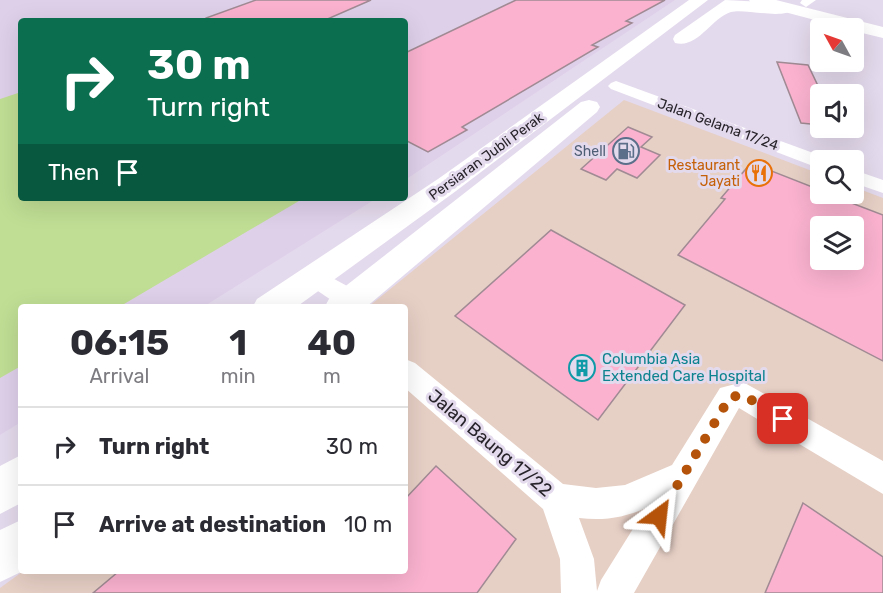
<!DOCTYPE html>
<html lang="en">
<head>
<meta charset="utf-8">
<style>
	:root { --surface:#fff; --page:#f2f2f3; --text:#2b2b33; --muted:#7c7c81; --line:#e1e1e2 }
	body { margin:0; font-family:Rubik,sans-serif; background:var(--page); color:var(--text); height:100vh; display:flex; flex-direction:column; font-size:22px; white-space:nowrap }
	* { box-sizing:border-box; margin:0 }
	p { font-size:20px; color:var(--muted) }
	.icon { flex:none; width:33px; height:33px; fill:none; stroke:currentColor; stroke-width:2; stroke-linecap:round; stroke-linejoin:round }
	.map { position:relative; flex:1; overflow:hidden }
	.details { position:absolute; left:18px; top:304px; width:390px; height:270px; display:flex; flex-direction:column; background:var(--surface); border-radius:6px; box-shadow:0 6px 24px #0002 }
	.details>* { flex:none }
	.hud { position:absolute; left:18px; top:18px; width:390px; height:183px; border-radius:6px; box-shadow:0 6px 24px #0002; background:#0b6e4f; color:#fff; overflow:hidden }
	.needle { width:39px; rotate:310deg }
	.tools { position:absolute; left:810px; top:18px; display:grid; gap:12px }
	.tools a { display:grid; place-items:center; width:54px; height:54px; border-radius:6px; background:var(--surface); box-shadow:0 6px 24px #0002; font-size:30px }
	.pin { position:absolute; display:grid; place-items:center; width:51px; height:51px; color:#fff; margin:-26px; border-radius:12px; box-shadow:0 3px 9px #0006 }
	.me { position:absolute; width:66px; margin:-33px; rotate:30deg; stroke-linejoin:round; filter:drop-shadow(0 0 4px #0008) }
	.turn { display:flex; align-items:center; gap:21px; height:126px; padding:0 30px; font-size:27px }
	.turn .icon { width:78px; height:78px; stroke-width:2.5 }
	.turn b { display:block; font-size:42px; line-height:51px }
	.then { display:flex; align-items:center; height:57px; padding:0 30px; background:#0003; gap:12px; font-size:22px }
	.eta { display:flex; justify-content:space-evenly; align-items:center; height:102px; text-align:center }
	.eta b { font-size:36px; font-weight:700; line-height:42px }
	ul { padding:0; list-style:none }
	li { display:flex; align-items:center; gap:18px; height:78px; padding:0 30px; border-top:2px solid var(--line) }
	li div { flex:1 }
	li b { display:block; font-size:22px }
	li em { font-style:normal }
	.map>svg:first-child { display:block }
	.commercial { fill:#e6cfc5; fill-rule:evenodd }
	.built { fill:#dfd0ea }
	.green { fill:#c0de94 }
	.building { fill:#fab2cf; stroke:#a08a93; stroke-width:1.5; fill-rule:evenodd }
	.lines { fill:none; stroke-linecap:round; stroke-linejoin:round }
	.street { fill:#fff; fill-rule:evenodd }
	.secondary { fill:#fff; fill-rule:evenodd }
	.primary { fill:#fff; fill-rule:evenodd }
	.route { stroke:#b45309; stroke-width:10; stroke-dasharray:0 18 }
	.labels { text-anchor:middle; stroke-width:6; stroke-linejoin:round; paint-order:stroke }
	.far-street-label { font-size:14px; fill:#28242b; stroke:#e4daed }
	.far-service-label { font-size:14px; fill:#4e5e75; stroke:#e4daed; text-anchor:end }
	.far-food-label { font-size:14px; fill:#c56008; stroke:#e4daed; text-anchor:end }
	.culture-label { font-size:15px; fill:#0d838f; stroke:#e4daed; text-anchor:start }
	.near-street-label { font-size:18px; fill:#28242b; stroke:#e4daed }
</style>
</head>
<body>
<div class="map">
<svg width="883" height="593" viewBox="0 0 883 593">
	<rect width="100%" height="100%" fill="#e4daed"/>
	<!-- commercial -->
	<path class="commercial" d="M624,100L820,174V194H854V187L883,198V593H0V588L22,572H405V308L368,307ZM820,226H854V260H820Z"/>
	<!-- built -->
	<path class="built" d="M0,0H675L405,180V21H21V198H377L203,307L21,308V422L0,435Z"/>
	<!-- green -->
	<path class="green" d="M21,92V198H304L119,307L21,308V366L0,378V99Z"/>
	<!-- building -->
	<path class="building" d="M256,0H371L323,21H206V18Z
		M516,0H665L626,21L632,23L592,45L598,47L462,127L467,130L428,152L405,140V53Z
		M777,62L808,65L820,90V125L801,123Z
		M628,127L652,137L641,147L660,155L637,178L617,169L606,180L581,169Z
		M751,163L820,190V194H828L883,215V361L678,255L725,199L721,198ZM820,226H854V260H820Z
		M551,230L685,305L598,420L455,316Z
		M436,466L516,539L477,593H93L118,572H405V499Z
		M803,503L883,557V593H765Z"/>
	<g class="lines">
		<!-- street -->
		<path class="street" d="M802,0H816L806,7L800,3Z
			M616,81L827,158L828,160H820V167L813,166L611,89L608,86L611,83Z
			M854,170L883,180V193L854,183Z
			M314,268L360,293L367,308H343L306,283L302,277L306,271Z
			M405,359L415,363L563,484L596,488L625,485L672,465L720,388L743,382L883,461V494L739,408L634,593H561L560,559L543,509L405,388ZM646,508L601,580L597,591L594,559L579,518C603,521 623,518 646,508Z"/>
		<!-- secondary -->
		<path class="secondary" d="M749,0H776L883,27V38L854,31V28H845L751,3Z"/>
		<!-- primary -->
		<path class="primary" d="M689,0H708L456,191L295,308H252L257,299L438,179Z
			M725,0L786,3L794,8C785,21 746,8 731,12C711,18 698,49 675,43L673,39L675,35Z
			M589,100L597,102L600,107L597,112L365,308H324L329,299L581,102Z
			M21,455V503L0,514V466Z
			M21,520V572L0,582V530Z"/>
	</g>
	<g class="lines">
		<!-- route -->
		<path class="route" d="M659,516L730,397L743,395L783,419"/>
	</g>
	<!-- icons -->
	<defs>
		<symbol id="fuel-ring" viewBox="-11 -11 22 22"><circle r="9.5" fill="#e4daed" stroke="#5c6f8a" stroke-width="1.5"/><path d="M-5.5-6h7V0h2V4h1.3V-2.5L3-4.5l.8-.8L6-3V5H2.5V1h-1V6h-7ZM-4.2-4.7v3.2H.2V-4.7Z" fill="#5c6f8a"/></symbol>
		<symbol id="restaurant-ring" viewBox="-11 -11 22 22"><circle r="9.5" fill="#e4daed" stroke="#e8710a" stroke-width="1.5"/><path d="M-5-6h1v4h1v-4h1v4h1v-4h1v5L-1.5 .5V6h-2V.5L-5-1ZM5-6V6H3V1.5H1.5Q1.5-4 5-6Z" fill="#e8710a"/></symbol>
		<symbol id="building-ring" viewBox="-11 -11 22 22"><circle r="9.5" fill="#e4daed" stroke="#0f9aa8" stroke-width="1.5"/><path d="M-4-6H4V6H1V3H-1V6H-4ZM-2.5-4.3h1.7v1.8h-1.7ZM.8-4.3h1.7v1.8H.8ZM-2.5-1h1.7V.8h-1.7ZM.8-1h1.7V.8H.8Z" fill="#0f9aa8"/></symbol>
	</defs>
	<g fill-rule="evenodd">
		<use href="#fuel-ring" x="611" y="136" width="30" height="30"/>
		<use href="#restaurant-ring" x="744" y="158" width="30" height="30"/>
		<use href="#building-ring" x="567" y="353" width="30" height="30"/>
	</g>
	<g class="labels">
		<!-- far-street labels -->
		<g class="far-street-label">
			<text transform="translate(718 124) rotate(20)" y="5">Jalan Gelama 17/24</text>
			<text transform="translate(486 156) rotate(-36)" y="5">Persiaran Jubli Perak</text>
		</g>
		<!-- far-service labels -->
		<g class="far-service-label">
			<text x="606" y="156">Shell</text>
		</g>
		<!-- far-food labels -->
		<g class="far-food-label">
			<text x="740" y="170">Restaurant<tspan x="740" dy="16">Jayati</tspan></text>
		</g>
		<!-- culture labels -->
		<g class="culture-label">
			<text x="602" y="364">Columbia Asia<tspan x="602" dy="17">Extended Care Hospital</tspan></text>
		</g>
		<!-- near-street labels -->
		<g class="near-street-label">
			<text transform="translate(490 443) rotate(40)" y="6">Jalan Baung 17/22</text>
		</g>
	</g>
</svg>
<div class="tools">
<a><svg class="needle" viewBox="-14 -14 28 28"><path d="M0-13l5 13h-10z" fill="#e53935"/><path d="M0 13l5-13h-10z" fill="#7c7c81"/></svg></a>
<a><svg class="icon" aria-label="sound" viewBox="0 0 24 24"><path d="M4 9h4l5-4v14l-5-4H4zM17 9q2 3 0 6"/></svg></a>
<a><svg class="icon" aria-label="search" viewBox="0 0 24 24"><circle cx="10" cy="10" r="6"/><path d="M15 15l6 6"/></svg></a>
<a><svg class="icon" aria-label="layers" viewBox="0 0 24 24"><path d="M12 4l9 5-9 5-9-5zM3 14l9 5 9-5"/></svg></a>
</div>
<div class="pin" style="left:783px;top:419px;background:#d93025"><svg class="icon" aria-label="arrive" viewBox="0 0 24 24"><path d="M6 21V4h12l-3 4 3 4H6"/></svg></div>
<svg class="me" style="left:659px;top:516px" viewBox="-20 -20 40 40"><path d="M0-17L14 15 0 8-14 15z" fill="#b45309" stroke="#fff" stroke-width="4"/></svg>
<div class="hud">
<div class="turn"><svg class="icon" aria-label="right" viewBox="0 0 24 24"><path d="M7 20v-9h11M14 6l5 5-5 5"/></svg><div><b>30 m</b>Turn right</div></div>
<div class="then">Then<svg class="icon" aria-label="arrive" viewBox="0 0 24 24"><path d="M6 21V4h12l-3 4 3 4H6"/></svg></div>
</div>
<section class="details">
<div class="eta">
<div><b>06:15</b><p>Arrival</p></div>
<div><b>1</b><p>min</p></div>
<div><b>40</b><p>m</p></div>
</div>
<ul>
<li><svg class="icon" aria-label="right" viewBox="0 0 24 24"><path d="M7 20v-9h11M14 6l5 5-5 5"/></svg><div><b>Turn right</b></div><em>30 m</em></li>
<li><svg class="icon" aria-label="arrive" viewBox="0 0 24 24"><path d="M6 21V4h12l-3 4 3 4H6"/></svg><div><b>Arrive at destination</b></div><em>10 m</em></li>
</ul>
</section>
</div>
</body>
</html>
